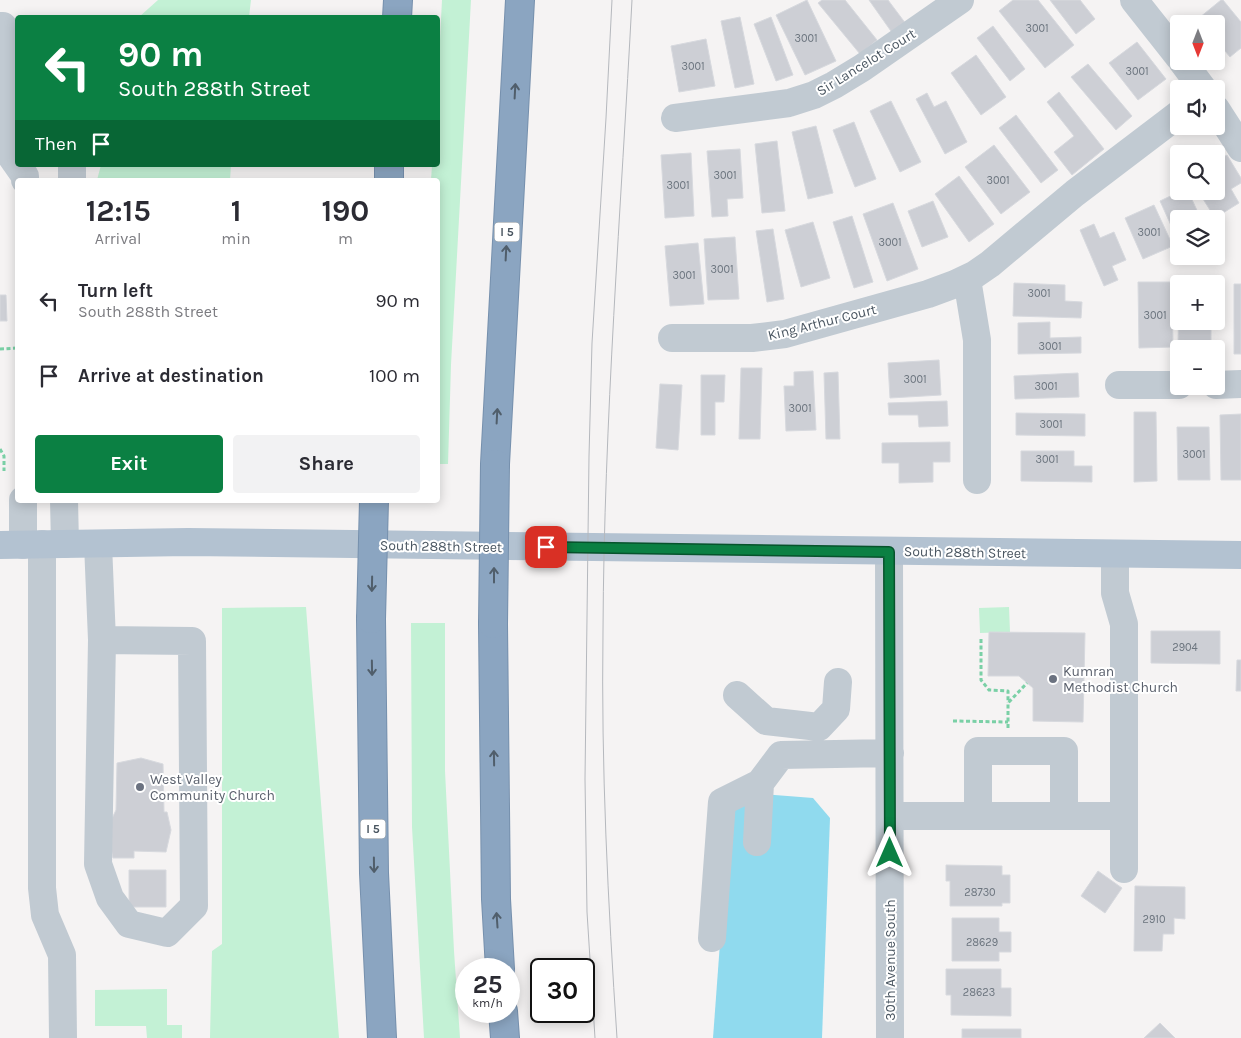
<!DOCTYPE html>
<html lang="en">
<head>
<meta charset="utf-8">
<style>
	:root { --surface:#fff; --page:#f2f2f3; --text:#2b2b33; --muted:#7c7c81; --accent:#0b8043 }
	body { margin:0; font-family:Karla,sans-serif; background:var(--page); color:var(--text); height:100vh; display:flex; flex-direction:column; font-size:19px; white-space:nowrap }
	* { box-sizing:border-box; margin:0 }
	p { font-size:16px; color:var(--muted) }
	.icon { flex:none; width:28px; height:28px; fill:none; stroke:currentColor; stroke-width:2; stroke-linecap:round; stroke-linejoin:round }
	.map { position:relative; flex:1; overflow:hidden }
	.side { position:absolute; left:15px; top:178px; width:425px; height:325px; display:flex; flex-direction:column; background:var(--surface); border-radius:5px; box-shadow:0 2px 12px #0003 }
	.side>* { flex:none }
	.top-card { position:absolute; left:15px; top:15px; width:425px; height:152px; border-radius:5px; box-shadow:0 2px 12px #0003; background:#0b8043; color:#fff; overflow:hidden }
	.needle { width:32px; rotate:180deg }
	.fabs { position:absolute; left:1170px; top:15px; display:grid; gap:10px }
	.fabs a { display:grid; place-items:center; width:55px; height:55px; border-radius:5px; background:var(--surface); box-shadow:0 2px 12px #0003; font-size:25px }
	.speed { position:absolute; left:455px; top:958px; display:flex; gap:10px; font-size:25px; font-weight:700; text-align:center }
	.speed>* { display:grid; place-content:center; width:65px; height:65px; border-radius:50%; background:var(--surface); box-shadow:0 2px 12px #0003; line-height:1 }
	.speed small { font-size:12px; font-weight:400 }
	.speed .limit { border:2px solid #111; border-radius:8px; background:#fff; color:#111 }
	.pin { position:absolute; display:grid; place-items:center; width:42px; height:42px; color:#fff; margin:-21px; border-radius:10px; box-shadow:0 2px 8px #0006 }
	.me { position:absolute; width:55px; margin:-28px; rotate:0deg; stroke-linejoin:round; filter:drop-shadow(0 0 4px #0008) }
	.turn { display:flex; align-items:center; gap:18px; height:105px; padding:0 20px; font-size:22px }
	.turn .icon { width:65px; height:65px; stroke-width:2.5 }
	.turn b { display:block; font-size:35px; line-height:42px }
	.then { display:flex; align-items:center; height:48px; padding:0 20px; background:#0003; gap:10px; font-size:19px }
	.eta { display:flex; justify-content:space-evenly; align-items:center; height:85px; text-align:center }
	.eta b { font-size:30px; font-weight:700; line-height:35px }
	.primary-button { display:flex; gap:10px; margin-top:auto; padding:10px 20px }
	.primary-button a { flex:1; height:58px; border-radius:5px; background:var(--accent); color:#fff; font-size:20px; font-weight:700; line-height:58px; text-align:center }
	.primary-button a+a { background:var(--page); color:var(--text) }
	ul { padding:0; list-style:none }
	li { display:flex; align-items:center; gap:15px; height:75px; padding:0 20px }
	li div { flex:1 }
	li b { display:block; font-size:19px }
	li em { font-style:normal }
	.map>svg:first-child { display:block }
	.green { fill:#c3f1d5 }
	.water { fill:#90daee }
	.building { fill:#cdcfd5; stroke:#d7d9de }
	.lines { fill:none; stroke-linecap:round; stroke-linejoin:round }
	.highway-casing { stroke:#7690ad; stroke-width:30 }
	.path { stroke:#7ad0a6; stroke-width:3; stroke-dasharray:4 2.5; stroke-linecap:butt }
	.minor { stroke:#c1cad2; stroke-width:28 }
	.major { stroke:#b3c2d1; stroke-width:28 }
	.highway { stroke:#8ba5c1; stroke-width:28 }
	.tram { stroke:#b5b8bd; stroke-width:1 }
	.highway-bridge-casing { stroke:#7690ad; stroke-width:30; stroke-linecap:butt }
	.highway-bridge { stroke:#8ba5c1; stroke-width:28 }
	.oneway { stroke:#505e6b }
	.route-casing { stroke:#07532c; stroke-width:12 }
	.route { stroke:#0b8043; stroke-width:9 }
	.worship-dot { fill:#6b7280; stroke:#fff; stroke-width:2 }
	.labels { text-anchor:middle; stroke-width:4; stroke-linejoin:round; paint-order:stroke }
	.number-label { font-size:11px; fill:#6b747e }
	.shield { fill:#fff; stroke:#808990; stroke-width:1 }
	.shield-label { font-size:12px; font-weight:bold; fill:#4a5661 }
	.street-label { font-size:14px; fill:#4a5661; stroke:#fff }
	.worship-label { font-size:14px; fill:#5b616d; stroke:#fff; text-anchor:start }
</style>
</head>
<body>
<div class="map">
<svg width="1241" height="1038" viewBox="0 0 1241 1038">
	<rect width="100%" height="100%" fill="#f5f3f3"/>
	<!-- green -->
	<path class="green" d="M158,0H251L249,17H139Z
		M442,0H471L451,365L448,464H438V180H431L432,165H438V78Z
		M101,165H231L230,180H97Z
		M306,607L339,1038H210L212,951L222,944V608Z
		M1009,607L1010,632L980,633L979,608Z
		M411,623H445V771L454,951L460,1038H424L412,827Z
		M167,989V1025H182V1038H147L146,1026H95V990Z"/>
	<!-- water -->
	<path class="water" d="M761,794L813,798L830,818L822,1038H713L730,807Z"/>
	<!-- building -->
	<path class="building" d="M807,0L836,61L805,75L776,15Z
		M822,0H845L877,40L860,54L818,3Z
		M869,0H888L906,24L893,34Z
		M1013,0H1038L1074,45L1045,68L999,11Z
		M1050,0H1080L1095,19L1076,34Z
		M1221,0H1223L1241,22V48L1230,57L1216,40V24H1203L1199,18Z
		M740,17L754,84L735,88L721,21Z
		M771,17L793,75L776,81L754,24Z
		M993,26L1025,69L1010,81L977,38Z
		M706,39L715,86L679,92L671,46Z
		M1137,42L1166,79L1138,100L1109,63Z
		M976,55L1006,97L981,115L951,73Z
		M1088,64L1132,116L1116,130L1071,77Z
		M1059,92L1104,149L1072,175L1054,152L1074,136L1047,102Z
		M927,93L934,107L946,101L967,142L945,154L916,99Z
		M891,101L921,162L900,172L870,111Z
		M1016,115L1058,170L1041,183L999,128Z
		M854,122L876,179L855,187L833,130Z
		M816,126L833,193L808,199L792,132Z
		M777,141L785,211L762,213L755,144Z
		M994,145L1030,192L1001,214L965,167Z
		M740,149L743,198L727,199L728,216L712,217L707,151Z
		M691,153L694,216L665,218L661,155Z
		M1227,155L1241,178V183L1231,189L1239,203L1215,218L1198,191H1216V161Z
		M959,176L994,224L969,242L935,194Z
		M1181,191H1188L1201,219H1179V243L1160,201Z
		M933,201L948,237L922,247L908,211Z
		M893,203L918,269L887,281L863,214Z
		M1154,205L1173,246L1143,259L1125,218Z
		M852,216L873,282L854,288L833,222Z
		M813,222L830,278L801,287L785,230Z
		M1094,224L1100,238L1114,232L1126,260L1112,266L1118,280L1104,286L1080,230Z
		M773,229L784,299L767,302L756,231Z
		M735,237L739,299L708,300L704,239Z
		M698,243L704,304L670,306L665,246Z
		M1138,282H1172L1173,347L1139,348Z
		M1179,282H1211V284H1179Z
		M1014,283L1065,285V301L1082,302L1081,318L1013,316Z
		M1234,284H1241V354H1234Z
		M0,295H6L7,321H0Z
		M1179,299V321H1211V344H1178Z
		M1050,322V338L1081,337V353L1018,354V323Z
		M939,360L941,395L890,398L888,363Z
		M741,368H762L760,439H739Z
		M813,371L816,430L786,431L784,386H794V372Z
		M838,372L840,439H826L824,373Z
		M1078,373L1079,397L1015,399L1014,376Z
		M701,375H725L724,402H715V435H701Z
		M660,384L682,385L678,450L656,448Z
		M947,401L948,426L919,427L918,415H889L888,403Z
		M1134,412H1156L1157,481L1134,482Z
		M1016,413L1085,414V436L1016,435Z
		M1241,414V480H1221L1220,415Z
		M1177,427H1209L1210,480H1178Z
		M950,442V462H933V482L899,483V463H882V443Z
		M1021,451H1074V466H1092V482L1021,481Z
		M1151,631H1220V664L1151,663Z
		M989,632L1085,633L1083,722L1033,721V688L1019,676H988Z
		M1237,660H1241V691H1236Z
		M141,758L163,764L164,812H167L171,830L166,852L134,851V858H113L107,829L116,810L117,763Z
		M946,865L1002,866V875H1010V903H1002V906H950V881H946Z
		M129,870H166V907H129Z
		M1098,871L1122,888L1105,913L1081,896Z
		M1135,886L1185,887V919L1174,918V934H1163L1162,951H1134Z
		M952,918H999V932H1011V952H999V961H952Z
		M946,969H1001V988H1011V1016L951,1015V995H946Z
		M1160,1023L1175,1038H1144Z
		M962,1029H1021V1038H962Z"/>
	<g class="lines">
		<defs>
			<path id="highway" d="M397,18L398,0
				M389,180V165
				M495,464L520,0
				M371,619L374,873L382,1038
				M493,624L496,899L500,969
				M503,1011L505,1038"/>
		</defs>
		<!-- highway casing -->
		<use href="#highway" class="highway-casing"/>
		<!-- path -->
		<path class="path" d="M0,349L18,348
			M0,449L4,456V471
			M981,639V680L989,690L1008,691V703
			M953,721L1008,722
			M1008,728V703L1027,683"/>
		<!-- minor -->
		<path class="minor" d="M1134,0L1179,57
			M0,26H3L4,146L25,176V180
			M1182,61L1203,89
			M1216,109L1241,148
			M675,118L789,103L814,95L834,85L862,68L960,0
			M72,180V165
			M967,279L977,340V480
			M672,338H752L785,334L928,294L955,284L974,275L990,264L1075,193L1179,114
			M1119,385H1179
			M1216,385L1241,384
			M64,500L65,544
			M42,544V888L45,915L62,955L63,1038
			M98,544L102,640L98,864L110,898L129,924L167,933L194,906L192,641L102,640
			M23,545V500
			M889,552L890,1038
			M1115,554V593L1124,624V869
			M737,695L766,721L819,727L836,709L838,682
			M890,816H1124
			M978,816V751H1064V816
			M757,842L760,783
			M712,938L722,802L760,783L781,755L890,753"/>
		<!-- major -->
		<path class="major" d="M0,545L188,542L1241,555"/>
		<!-- highway -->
		<use href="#highway" class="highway"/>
		<!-- tram -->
		<path class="tram" d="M595,1038L587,912L585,779L589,456L592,343L606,118L612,0
			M617,1038C608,903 601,767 603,631C604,421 621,210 632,0"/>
		<defs>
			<path id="highway-bridge" d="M371,619L374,500
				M493,624L495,464"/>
		</defs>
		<!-- highway-bridge casing -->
		<use href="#highway-bridge" class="highway-bridge-casing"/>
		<!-- highway-bridge -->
		<use href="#highway-bridge" class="highway-bridge"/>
	</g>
	<!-- one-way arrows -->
	<defs><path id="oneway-shaft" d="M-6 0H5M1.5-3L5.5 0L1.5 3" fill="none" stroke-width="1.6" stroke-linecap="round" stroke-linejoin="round" transform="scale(1.25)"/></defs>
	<g class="oneway">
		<use href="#oneway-shaft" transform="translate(515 91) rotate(-87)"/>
		<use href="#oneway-shaft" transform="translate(506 253) rotate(-87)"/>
		<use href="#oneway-shaft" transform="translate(497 416) rotate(-87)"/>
		<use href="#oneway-shaft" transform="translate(494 575) rotate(-90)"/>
		<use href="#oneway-shaft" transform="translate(372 584) rotate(91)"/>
		<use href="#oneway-shaft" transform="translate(372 668) rotate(89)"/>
		<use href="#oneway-shaft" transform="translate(494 758) rotate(-91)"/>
		<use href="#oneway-shaft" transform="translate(374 865) rotate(89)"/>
		<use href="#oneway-shaft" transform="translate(497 920) rotate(-94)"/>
	</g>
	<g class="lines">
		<defs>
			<path id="route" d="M546,547L889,552L890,853"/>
		</defs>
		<!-- route casing -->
		<use href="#route" class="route-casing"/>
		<!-- route -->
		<use href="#route" class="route"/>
	</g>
	<!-- markers -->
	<g class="worship-dot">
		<circle cx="1053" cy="679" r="5"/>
		<circle cx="140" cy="787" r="5"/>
	</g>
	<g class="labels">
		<!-- number labels -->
		<g class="number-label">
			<text x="1037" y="32">3001</text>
			<text x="806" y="42">3001</text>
			<text x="693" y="70">3001</text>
			<text x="1137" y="75">3001</text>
			<text x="725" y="179">3001</text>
			<text x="998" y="184">3001</text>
			<text x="678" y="189">3001</text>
			<text x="1149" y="236">3001</text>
			<text x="890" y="246">3001</text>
			<text x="722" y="273">3001</text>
			<text x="684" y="279">3001</text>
			<text x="1039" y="297">3001</text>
			<text x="1155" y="319">3001</text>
			<text x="1050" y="350">3001</text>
			<text x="915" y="383">3001</text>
			<text x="1046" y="390">3001</text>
			<text x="800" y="412">3001</text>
			<text x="1051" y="428">3001</text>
			<text x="1194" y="458">3001</text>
			<text x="1047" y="463">3001</text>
			<text x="1185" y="651">2904</text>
			<text x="980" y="896">28730</text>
			<text x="1154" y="923">2910</text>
			<text x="982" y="946">28629</text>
			<text x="979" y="996">28623</text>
		</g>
		<!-- shield labels -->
		<g class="shield">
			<rect x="494.5" y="222.5" width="25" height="19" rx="4"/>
			<rect x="360.5" y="819.5" width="25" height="19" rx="4"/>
		</g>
		<g class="shield-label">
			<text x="507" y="236">I 5</text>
			<text x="373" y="833">I 5</text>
		</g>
		<!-- street labels -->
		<g class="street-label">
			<text transform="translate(866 62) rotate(-32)" y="5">Sir Lancelot Court</text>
			<text transform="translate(822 322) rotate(-14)" y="5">King Arthur Court</text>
			<text transform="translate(441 546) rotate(1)" y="5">South 288th Street</text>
			<text transform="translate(965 552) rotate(1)" y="5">South 288th Street</text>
			<text transform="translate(890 960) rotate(-90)" y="5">30th Avenue South</text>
		</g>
		<!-- worship labels -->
		<g class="worship-label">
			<text x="1063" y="676">Kumran<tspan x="1063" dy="16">Methodist Church</tspan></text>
			<text x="150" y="784">West Valley<tspan x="150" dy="16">Community Church</tspan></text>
		</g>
	</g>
</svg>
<div class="fabs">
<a><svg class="needle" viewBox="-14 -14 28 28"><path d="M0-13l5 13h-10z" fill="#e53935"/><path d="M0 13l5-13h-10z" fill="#7c7c81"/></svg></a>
<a><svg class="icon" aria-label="sound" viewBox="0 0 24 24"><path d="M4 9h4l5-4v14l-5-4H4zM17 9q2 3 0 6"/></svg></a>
<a><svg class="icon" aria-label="search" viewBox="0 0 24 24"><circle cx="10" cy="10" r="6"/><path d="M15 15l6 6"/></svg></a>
<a><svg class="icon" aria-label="layers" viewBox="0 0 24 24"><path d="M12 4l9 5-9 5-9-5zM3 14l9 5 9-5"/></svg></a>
<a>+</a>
<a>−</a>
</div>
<div class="speed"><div>25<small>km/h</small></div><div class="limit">30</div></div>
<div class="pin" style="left:546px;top:547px;background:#d93025"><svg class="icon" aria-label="arrive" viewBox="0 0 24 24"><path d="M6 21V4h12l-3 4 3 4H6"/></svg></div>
<svg class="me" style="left:890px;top:853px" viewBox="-20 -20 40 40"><path d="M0-17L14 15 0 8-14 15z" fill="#0b8043" stroke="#fff" stroke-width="4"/></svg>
<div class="top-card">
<div class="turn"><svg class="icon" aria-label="left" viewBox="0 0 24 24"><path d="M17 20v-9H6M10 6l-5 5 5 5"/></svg><div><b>90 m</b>South 288th Street</div></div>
<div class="then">Then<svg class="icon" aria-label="arrive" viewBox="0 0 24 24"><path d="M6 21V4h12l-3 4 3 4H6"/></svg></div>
</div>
<section class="side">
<div class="eta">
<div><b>12:15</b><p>Arrival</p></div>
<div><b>1</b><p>min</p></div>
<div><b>190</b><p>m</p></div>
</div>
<ul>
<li><svg class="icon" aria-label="left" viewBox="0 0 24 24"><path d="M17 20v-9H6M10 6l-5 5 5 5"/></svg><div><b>Turn left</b><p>South 288th Street</p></div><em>90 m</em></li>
<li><svg class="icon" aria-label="arrive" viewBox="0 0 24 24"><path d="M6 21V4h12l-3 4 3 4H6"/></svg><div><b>Arrive at destination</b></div><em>100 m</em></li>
</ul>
<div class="primary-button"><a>Exit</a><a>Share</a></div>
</section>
</div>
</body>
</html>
